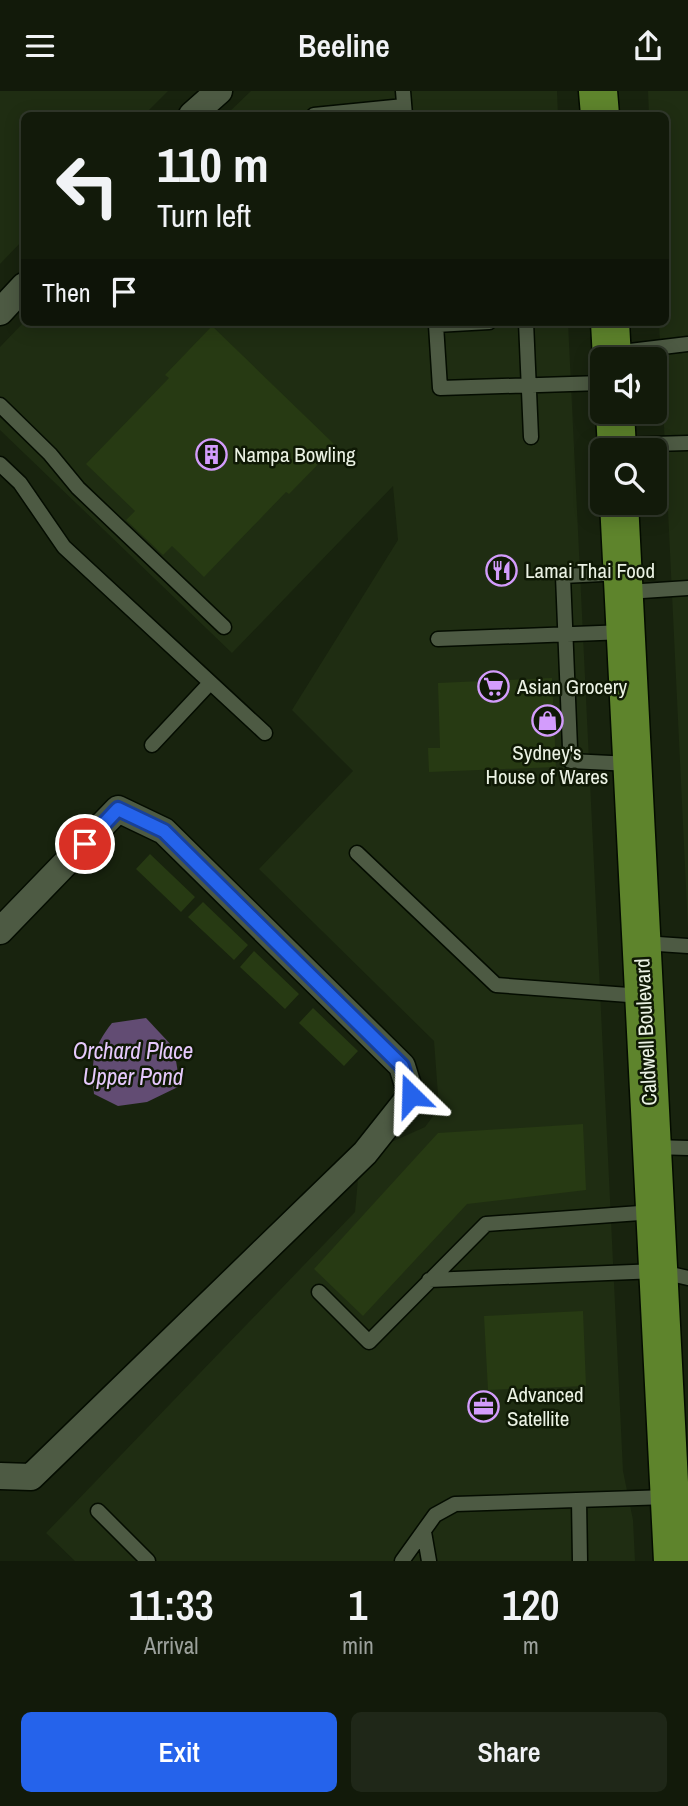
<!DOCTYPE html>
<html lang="en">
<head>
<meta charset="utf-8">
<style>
	:root { --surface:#121a0a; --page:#1f2718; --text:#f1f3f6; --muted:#9ca19c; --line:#31382b; --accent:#2563eb }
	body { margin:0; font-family:"Archivo Narrow",sans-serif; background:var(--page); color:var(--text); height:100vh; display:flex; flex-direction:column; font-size:26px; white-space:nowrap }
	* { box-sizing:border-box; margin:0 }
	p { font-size:23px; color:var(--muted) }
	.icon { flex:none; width:38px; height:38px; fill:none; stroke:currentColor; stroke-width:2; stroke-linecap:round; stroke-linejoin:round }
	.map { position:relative; height:1470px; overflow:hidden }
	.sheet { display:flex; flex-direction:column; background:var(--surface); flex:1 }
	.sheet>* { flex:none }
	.banner { position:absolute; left:21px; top:21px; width:648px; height:214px; border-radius:10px; box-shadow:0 4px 18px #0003,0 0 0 2px var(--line); background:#121a0a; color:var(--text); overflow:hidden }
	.buttons { position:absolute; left:590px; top:256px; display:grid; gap:14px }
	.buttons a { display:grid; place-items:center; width:77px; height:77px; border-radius:10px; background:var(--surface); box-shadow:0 4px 18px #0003,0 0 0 2px var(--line); font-size:35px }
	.pin { position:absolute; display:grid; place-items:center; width:60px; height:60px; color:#fff; margin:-30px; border:4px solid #fff; border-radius:50%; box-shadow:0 2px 7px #0007 }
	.me { position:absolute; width:77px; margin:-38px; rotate:338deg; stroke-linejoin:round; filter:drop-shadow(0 0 5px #0008) }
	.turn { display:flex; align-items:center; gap:24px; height:147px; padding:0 21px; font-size:32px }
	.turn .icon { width:91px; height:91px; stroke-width:2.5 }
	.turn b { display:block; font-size:49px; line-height:60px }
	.then { display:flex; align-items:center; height:66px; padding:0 21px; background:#0003; gap:14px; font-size:26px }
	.eta { display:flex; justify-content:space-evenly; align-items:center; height:119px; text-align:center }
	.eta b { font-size:42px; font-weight:600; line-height:49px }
	.cta { display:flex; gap:14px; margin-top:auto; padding:14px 21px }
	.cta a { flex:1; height:80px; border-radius:10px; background:var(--accent); color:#fff; font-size:28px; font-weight:600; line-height:80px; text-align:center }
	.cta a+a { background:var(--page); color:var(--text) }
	header { display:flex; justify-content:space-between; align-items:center; height:91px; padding:0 21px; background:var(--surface); font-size:32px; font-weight:600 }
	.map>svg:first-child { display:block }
	.built { fill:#1f2d12 }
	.water { fill:#624c73 }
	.building { fill:#273a13 }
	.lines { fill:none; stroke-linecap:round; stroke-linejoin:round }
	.service-casing { stroke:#040c00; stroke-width:17 }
	.minor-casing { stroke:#040c00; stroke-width:29 }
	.primary-casing { stroke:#040c00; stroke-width:41 }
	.service { stroke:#4d5a43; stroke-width:14 }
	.minor { stroke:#4d5a43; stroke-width:26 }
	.primary { stroke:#5e842c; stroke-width:38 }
	.route-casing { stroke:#184099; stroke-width:18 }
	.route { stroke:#2563eb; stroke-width:12 }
	.labels { text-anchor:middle; stroke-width:5; stroke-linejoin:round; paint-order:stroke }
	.poi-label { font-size:21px; fill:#ebf2e4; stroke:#0f1905; text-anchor:start }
	.street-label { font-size:21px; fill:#ebf2e4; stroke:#0f1905 }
	.water-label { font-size:23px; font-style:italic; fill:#e6c9fd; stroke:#0f1905 }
</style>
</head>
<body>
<header><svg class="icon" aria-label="menu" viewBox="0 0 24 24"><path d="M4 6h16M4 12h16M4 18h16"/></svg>Beeline<svg class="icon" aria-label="share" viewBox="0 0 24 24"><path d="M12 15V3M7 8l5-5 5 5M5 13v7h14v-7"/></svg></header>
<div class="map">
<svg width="688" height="1470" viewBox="0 0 688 1470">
	<rect width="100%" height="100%" fill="#18230e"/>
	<!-- built -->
	<path class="built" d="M0,0H168L144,24H24V148L0,173Z
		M251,0H557L558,24H226Z
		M648,0H688V838L659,231H665V24H649Z
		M24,231H568L623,1380L633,1429L635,1470H75L46,1442L355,1121L360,1065L425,1036L439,1017L434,950L259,778L353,680L292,619L398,449L393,395L232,562L0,339V256Z"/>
	<!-- water -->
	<path class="water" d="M146,927L174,957L180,995L147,1011L118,1015L94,1003C91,972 92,957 112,932Z"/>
	<!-- building -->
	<path class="building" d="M212,235L336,355L289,403L286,401L204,486L172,455L163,464L126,429L135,420L86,373L169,287L165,284Z
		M499,464L517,478L504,496L486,482Z
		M552,587L556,676L429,681L428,657H440L438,592Z
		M150,763L195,806L181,821L136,778Z
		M203,811L248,854L234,869L188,826Z
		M254,860L299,903L285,918L240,876Z
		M313,917L358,960L344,975L299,932Z
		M583,1033L586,1099L467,1113L363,1225L314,1178L438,1042Z
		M583,1220L586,1295L488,1299L484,1225Z"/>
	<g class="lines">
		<defs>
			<path id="service" d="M403,0L405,24
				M314,24L404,15
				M489,231L436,234L440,297L602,292
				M526,231L531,346
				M613,262L688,253
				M0,314L50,363L78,397L224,536
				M618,354L688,352
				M0,373L20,392L64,456L265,642
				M622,482L563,485L570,657V670L631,673
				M627,501L688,497
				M438,548L626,541
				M152,654L210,592
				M357,762L496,894L642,905
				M643,852L688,855
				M653,1056L688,1057
				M429,1189L658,1180L688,1187
				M319,1201L369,1251L486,1133L654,1121
				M579,1409L580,1470
				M98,1420L148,1470
				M424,1441L429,1470
				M402,1470L435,1424L455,1413L668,1406"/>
			<path id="minor" d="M192,24L219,0
				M0,221L24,195
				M0,840L118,718L164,740L402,975L411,1004L365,1062L31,1386L0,1385"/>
			<path id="primary" d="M598,0L600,24
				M610,231L612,268
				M615,320L617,359
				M619,411L673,1470"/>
		</defs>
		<!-- service casing -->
		<use href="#service" class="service-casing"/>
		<!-- minor casing -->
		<use href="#minor" class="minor-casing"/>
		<!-- primary casing -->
		<use href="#primary" class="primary-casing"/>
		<!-- service -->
		<use href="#service" class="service"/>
		<!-- minor -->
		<use href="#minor" class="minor"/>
		<!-- primary -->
		<use href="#primary" class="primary"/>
	</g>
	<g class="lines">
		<defs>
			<path id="route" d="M85,753L118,718L164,740L402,975L411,1004"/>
		</defs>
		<!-- route casing -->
		<use href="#route" class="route-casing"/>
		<!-- route -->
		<use href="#route" class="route"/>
	</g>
	<!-- icons -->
	<defs>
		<symbol id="building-ring" viewBox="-11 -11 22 22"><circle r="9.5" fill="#0f1905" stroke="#d39cfc" stroke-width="1.5"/><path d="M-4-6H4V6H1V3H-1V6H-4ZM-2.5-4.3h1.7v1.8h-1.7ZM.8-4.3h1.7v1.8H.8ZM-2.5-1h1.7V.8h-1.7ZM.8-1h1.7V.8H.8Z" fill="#d39cfc"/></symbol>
		<symbol id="restaurant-ring" viewBox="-11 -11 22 22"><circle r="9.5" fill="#0f1905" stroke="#d39cfc" stroke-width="1.5"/><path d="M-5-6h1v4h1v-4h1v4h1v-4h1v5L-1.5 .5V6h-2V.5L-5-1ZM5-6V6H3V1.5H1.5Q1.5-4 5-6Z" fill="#d39cfc"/></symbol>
		<symbol id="supermarket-ring" viewBox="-11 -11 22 22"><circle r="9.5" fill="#0f1905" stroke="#d39cfc" stroke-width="1.5"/><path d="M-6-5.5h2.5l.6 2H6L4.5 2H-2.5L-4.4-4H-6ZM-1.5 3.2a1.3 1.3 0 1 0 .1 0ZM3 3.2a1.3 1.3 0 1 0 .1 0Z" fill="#d39cfc"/></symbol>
		<symbol id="shop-ring" viewBox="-11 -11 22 22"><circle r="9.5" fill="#0f1905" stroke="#d39cfc" stroke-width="1.5"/><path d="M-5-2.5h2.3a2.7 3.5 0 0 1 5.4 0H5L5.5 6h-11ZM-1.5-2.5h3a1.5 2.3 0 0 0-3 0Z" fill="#d39cfc"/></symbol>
		<symbol id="office-ring" viewBox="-11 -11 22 22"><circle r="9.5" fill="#0f1905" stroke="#d39cfc" stroke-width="1.5"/><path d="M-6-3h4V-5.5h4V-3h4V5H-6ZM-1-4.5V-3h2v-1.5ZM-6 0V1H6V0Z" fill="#d39cfc"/></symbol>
	</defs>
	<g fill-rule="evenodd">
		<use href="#building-ring" x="194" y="346" width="35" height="35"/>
		<use href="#restaurant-ring" x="484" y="462" width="35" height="35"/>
		<use href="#supermarket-ring" x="476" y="578" width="35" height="35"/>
		<use href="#shop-ring" x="530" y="612" width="35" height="35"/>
		<use href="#office-ring" x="466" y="1298" width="35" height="35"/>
	</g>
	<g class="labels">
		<!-- poi labels -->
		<g class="poi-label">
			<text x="234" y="371">Nampa Bowling</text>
			<text x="525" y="487">Lamai Thai Food</text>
			<text x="517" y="603">Asian Grocery</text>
			<text x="547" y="669" text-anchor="middle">Sydney's<tspan x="547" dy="24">House of Wares</tspan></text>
			<text x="507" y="1311">Advanced<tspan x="507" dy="24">Satellite</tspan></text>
		</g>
		<!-- street labels -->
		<g class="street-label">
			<text transform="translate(646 941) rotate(-93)" y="7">Caldwell Boulevard</text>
		</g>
		<!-- water labels -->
		<g class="water-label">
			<text x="133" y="968">Orchard Place<tspan x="133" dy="26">Upper Pond</tspan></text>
		</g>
	</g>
</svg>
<div class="buttons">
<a><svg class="icon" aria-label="sound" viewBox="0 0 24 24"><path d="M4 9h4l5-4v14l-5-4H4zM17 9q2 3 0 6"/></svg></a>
<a><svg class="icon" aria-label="search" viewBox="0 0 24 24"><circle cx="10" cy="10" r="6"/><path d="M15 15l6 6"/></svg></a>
</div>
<div class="pin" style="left:85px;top:753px;background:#d93025"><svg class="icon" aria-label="arrive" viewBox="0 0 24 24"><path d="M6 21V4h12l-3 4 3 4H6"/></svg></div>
<svg class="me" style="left:411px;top:1004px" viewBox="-20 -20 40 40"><path d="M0-17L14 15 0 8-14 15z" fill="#2563eb" stroke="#fff" stroke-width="4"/></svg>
<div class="banner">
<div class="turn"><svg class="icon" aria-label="left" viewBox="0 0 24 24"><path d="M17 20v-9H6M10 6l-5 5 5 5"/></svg><div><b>110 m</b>Turn left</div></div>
<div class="then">Then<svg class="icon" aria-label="arrive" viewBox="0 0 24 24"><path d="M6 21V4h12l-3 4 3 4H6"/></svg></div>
</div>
</div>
<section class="sheet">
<div class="eta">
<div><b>11:33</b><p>Arrival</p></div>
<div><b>1</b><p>min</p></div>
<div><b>120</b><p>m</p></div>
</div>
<div class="cta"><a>Exit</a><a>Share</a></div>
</section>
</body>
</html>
